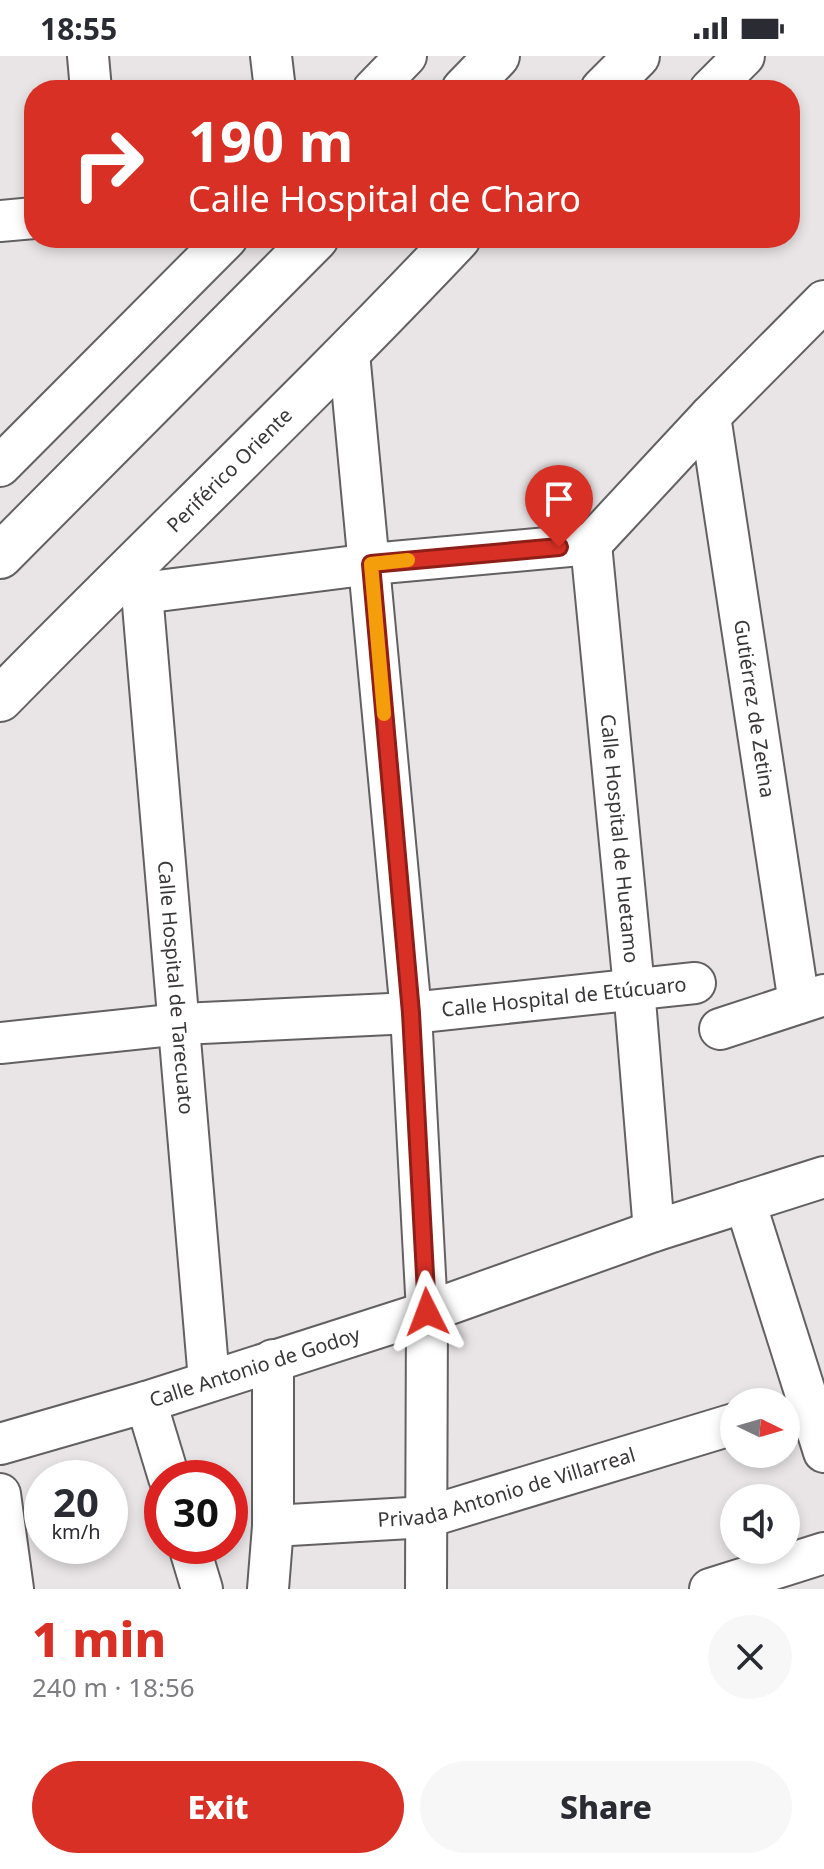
<!DOCTYPE html>
<html lang="en">
<head>
<meta charset="utf-8">
<style>
	:root { --surface:#fff; --page:#f7f7f7; --text:#2b2b33; --muted:#7c7c81; --accent:#d93025 }
	body { margin:0; font-family:"Noto Sans",sans-serif; background:var(--page); color:var(--text); height:100vh; display:flex; flex-direction:column; font-size:30px; white-space:nowrap }
	* { box-sizing:border-box; margin:0 }
	p { font-size:26px; color:var(--muted) }
	.icon { flex:none; width:44px; height:44px; fill:none; stroke:currentColor; stroke-width:2; stroke-linecap:round; stroke-linejoin:round }
	.map { position:relative; height:1533px; overflow:hidden }
	.sheet { display:flex; flex-direction:column; background:var(--surface); flex:1 }
	.sheet>* { flex:none }
	.hud { position:absolute; left:24px; top:24px; width:776px; height:168px; border-radius:32px; box-shadow:0 4px 12px #0003; background:#d93025; color:#fff; overflow:hidden }
	.needle { width:52px; rotate:95deg }
	.fabs { position:absolute; left:720px; top:1332px; display:grid; gap:16px }
	.fabs a { display:grid; place-items:center; width:80px; height:80px; border-radius:50%; background:var(--surface); box-shadow:0 4px 12px #0003; font-size:40px }
	.speed { position:absolute; left:24px; top:1404px; display:flex; gap:16px; font-size:40px; font-weight:700; text-align:center }
	.speed>* { display:grid; place-content:center; width:104px; height:104px; border-radius:50%; background:var(--surface); box-shadow:0 4px 12px #0003; line-height:1 }
	.speed small { font-size:20px; font-weight:400 }
	.speed .limit { border:12px solid #d22; background:#fff; color:#111 }
	.pin { position:absolute; display:grid; place-items:center; width:68px; height:68px; color:#fff; margin:-82px -34px; border-radius:50% 50% 50% 0; rotate:-45deg; box-shadow:0 0 8px #0007 }
	.pin .icon { rotate:45deg }
	.me { position:absolute; width:88px; margin:-44px; rotate:357deg; stroke-linejoin:round; filter:drop-shadow(0 0 6px #0008) }
	.turn { display:flex; align-items:center; gap:28px; height:168px; padding:0 32px; font-size:36px }
	.turn .icon { width:104px; height:104px; stroke-width:2.5 }
	.turn b { display:block; font-size:56px; line-height:68px }
	.round { display:grid; place-items:center; flex:none; width:84px; height:84px; border-radius:42px; background:var(--page) }
	.headline { display:flex; align-items:center; justify-content:space-between; height:136px; padding:0 32px }
	h1 { font-size:48px; font-weight:800; line-height:60px; color:var(--accent) }
	.action { display:flex; gap:16px; margin-top:auto; padding:16px 32px }
	.action a { flex:1; height:92px; border-radius:48px; background:var(--accent); color:#fff; font-size:32px; font-weight:800; line-height:92px; text-align:center }
	.action a+a { background:var(--page); color:var(--text) }
	.status { display:flex; justify-content:space-between; align-items:center; height:56px; padding:0 40px; background:var(--surface); direction:ltr }
	.status svg { height:22px; fill:currentColor }
	.map>svg:first-child { display:block }
	.lines { fill:none; stroke-linecap:round; stroke-linejoin:round }
	.minor-casing { stroke:#636062; stroke-width:44 }
	.highway-casing { stroke:#636062; stroke-width:48 }
	.minor { stroke:#fff; stroke-width:40 }
	.highway { stroke:#fff; stroke-width:44 }
	.route-casing { stroke:#8d1f18; stroke-width:20 }
	.route { stroke:#d93025; stroke-width:14 }
	.slow { stroke:#f59e0b; stroke-width:14 }
	.labels { text-anchor:middle; stroke-width:8; stroke-linejoin:round; paint-order:stroke }
	.street-label { font-size:20px; fill:#393738; stroke:#fff }
</style>
</head>
<body>
<div class="status"><b>18:55</b><svg viewBox="0 0 49 12"><path d="M0 12V9h3v3zM5 12V6h3v6zM10 12V3h3v9zM15 12V0h3v12zM26 1h20v11H26zM47 4h2v5h-2z"/></svg></div>
<div class="map">
<svg width="824" height="1533" viewBox="0 0 824 1533">
	<rect width="100%" height="100%" fill="#e9e5e7"/>
	<g class="lines">
		<defs>
			<g id="minor">
				<path d="M88,0L91,34"/>
				<path d="M271,0L275,34"/>
				<path d="M373,34L406,0"/>
				<path d="M710,34L744,0"/>
				<path d="M0,165L34,162"/>
				<path d="M349,297L411,957L427,1256L426,1533"/>
				<path id="s1" d="M710,360L799,947"/>
				<path d="M0,410L227,182"/>
				<path id="s2" d="M591,488L634,932L654,1175"/>
				<path d="M591,488L710,360L824,245"/>
				<path d="M120,521L142,537L371,508L591,488"/>
				<path id="s3" d="M142,537L209,1324"/>
				<path d="M720,973L824,939"/>
				<path id="s4" d="M0,987L181,968L411,957L695,927"/>
				<path d="M745,1146L824,1396"/>
				<path d="M146,1346L169,1422"/>
				<path id="s5" d="M0,1388L146,1346L427,1256L654,1175L824,1121"/>
				<path d="M0,1438L13,1533"/>
				<path id="s6" d="M273,1470L427,1461L734,1368"/>
				<path d="M189,1490L202,1533"/>
				<path d="M268,1533L273,1470V1304"/>
				<path d="M710,1533L824,1497"/>
			</g>
			<g id="highway">
				<path d="M464,34L497,0"/>
				<path d="M603,34L637,0"/>
				<path d="M0,500L316,182"/>
				<path id="s7" d="M0,643C152,488 309,340 458,182"/>
			</g>
		</defs>
		<!-- minor casing -->
		<use href="#minor" class="minor-casing"/>
		<!-- highway casing -->
		<use href="#highway" class="highway-casing"/>
		<!-- minor -->
		<use href="#minor" class="minor"/>
		<!-- highway -->
		<use href="#highway" class="highway"/>
	</g>
	<g class="lines">
		<defs>
			<path id="route" d="M427,1256L411,957L371,508L559,491"/>
		</defs>
		<!-- route casing -->
		<use href="#route" class="route-casing"/>
		<!-- route -->
		<use href="#route" class="route"/>
		<!-- slow -->
		<path class="slow" d="M384,658L371,508L408,504"/>
	</g>
	<g class="labels">
		<!-- street labels -->
		<g class="street-label">
			<text dy="7" stroke="none"><textPath href="#s7" startOffset="324">Periférico Oriente</textPath></text>
			<text dy="7" stroke="none"><textPath href="#s1" startOffset="296">Gutiérrez de Zetina</textPath></text>
			<text dy="7" stroke="none"><textPath href="#s2" startOffset="296">Calle Hospital de Huetamo</textPath></text>
			<text dy="7" stroke="none"><textPath href="#s3" startOffset="396">Calle Hospital de Tarecuato</textPath></text>
			<text dy="7" stroke="none"><textPath href="#s4" startOffset="566">Calle Hospital de Etúcuaro</textPath></text>
			<text dy="7" stroke="none"><textPath href="#s5" startOffset="266">Calle Antonio de Godoy</textPath></text>
			<text dy="7" stroke="none"><textPath href="#s6" startOffset="238">Privada Antonio de Villarreal</textPath></text>
		</g>
	</g>
</svg>
<div class="fabs">
<a><svg class="needle" viewBox="-14 -14 28 28"><path d="M0-13l5 13h-10z" fill="#e53935"/><path d="M0 13l5-13h-10z" fill="#7c7c81"/></svg></a>
<a><svg class="icon" aria-label="sound" viewBox="0 0 24 24"><path d="M4 9h4l5-4v14l-5-4H4zM17 9q2 3 0 6"/></svg></a>
</div>
<div class="speed"><div>20<small>km/h</small></div><div class="limit">30</div></div>
<div class="pin" style="left:559px;top:491px;background:#d93025"><svg class="icon" aria-label="arrive" viewBox="0 0 24 24"><path d="M6 21V4h12l-3 4 3 4H6"/></svg></div>
<svg class="me" style="left:427px;top:1256px" viewBox="-20 -20 40 40"><path d="M0-17L14 15 0 8-14 15z" fill="#d93025" stroke="#fff" stroke-width="4"/></svg>
<div class="hud">
<div class="turn"><svg class="icon" aria-label="right" viewBox="0 0 24 24"><path d="M7 20v-9h11M14 6l5 5-5 5"/></svg><div><b>190 m</b>Calle Hospital de Charo</div></div>
</div>
</div>
<section class="sheet">
<div class="headline"><div><h1>1 min</h1><p>240 m · 18:56</p></div><a class="round"><svg class="icon" aria-label="close" viewBox="0 0 24 24"><path d="M6 6l12 12M18 6L6 18"/></svg></a></div>
<div class="action"><a>Exit</a><a>Share</a></div>
</section>
</body>
</html>
